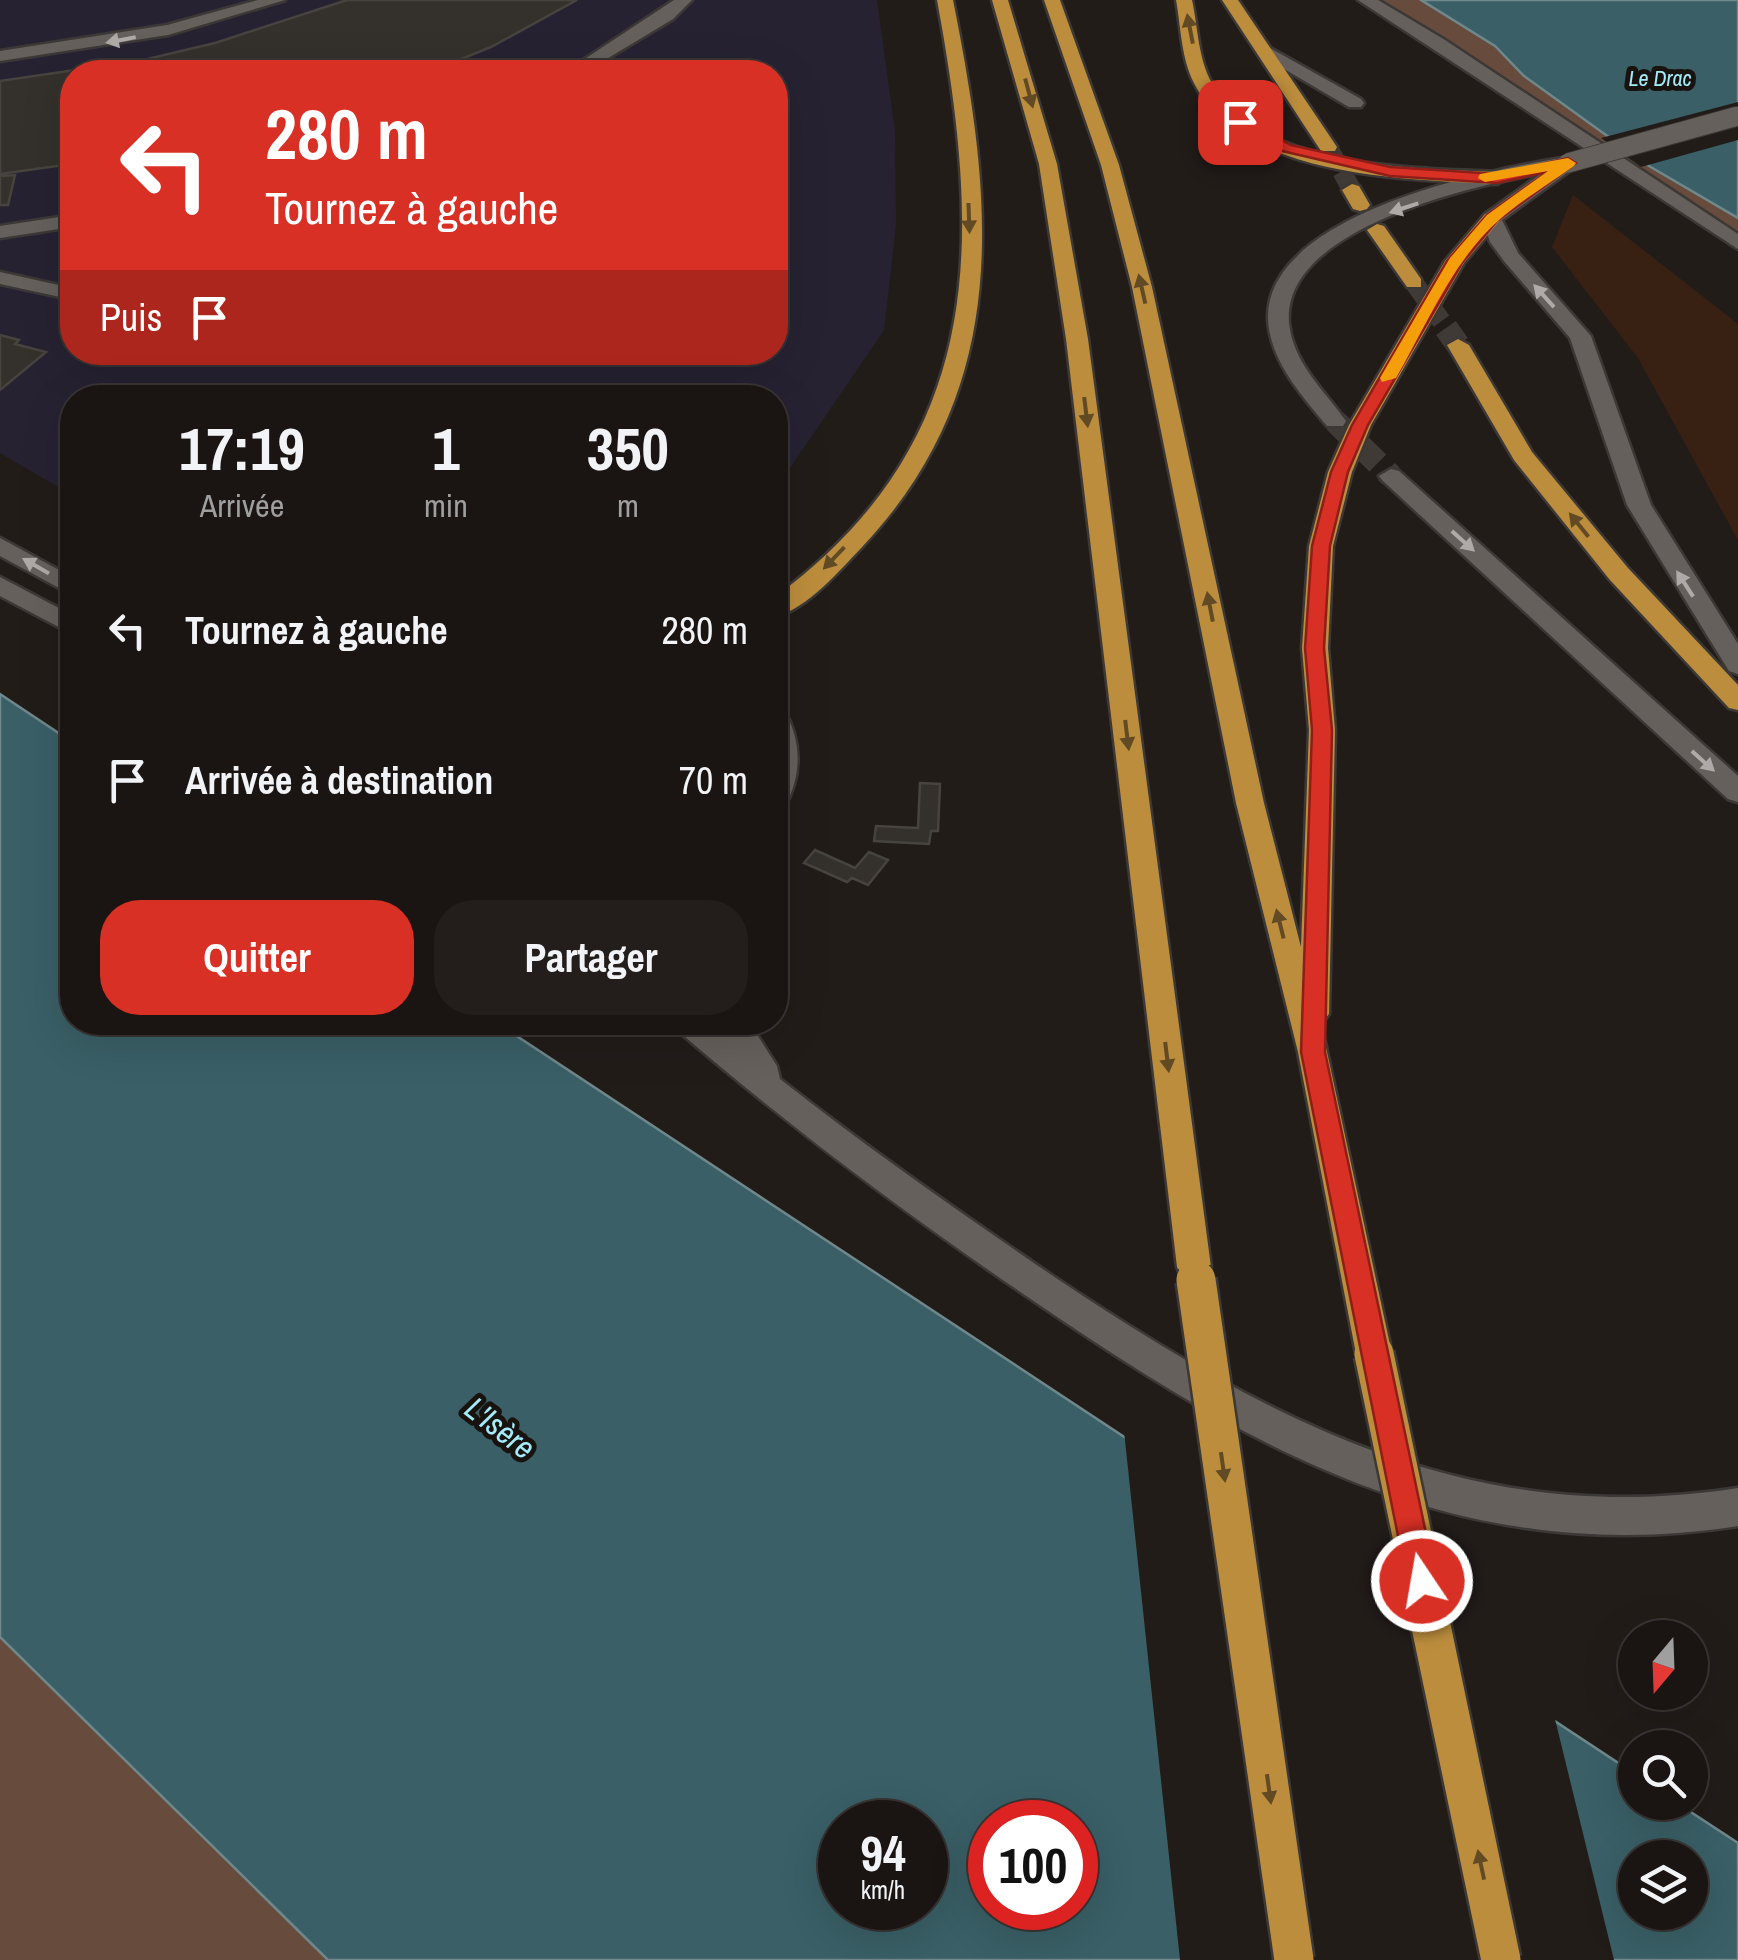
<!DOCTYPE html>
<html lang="fr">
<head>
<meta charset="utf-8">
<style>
	:root { --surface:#1a1513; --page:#231e1c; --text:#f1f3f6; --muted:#9f9fa0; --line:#383433; --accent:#d93025 }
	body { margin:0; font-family:"Archivo Narrow",sans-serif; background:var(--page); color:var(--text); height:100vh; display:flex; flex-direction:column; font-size:38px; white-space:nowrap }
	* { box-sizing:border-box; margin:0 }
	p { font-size:32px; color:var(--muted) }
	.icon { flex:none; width:55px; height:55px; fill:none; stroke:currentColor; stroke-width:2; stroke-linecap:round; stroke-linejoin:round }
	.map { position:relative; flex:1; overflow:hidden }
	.details { position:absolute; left:60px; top:385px; width:728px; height:650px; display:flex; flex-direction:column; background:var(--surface); border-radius:40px; box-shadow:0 10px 40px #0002,0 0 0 2px var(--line) }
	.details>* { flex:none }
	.banner { position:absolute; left:60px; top:60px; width:728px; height:305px; border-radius:40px; box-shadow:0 10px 40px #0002,0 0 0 2px var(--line); background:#d93025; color:#fff; overflow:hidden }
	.needle { width:65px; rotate:199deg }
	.fabs { position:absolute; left:1618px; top:1620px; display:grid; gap:20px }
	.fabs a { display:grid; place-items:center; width:90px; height:90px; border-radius:50%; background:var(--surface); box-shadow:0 10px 40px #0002,0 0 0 2px var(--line); font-size:50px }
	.speed { position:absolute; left:818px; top:1800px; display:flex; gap:20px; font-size:50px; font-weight:700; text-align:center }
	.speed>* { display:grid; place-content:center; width:130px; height:130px; border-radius:50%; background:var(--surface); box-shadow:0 10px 40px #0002,0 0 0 2px var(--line); line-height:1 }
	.speed small { font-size:25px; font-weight:400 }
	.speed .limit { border:15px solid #d22; background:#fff; color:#111 }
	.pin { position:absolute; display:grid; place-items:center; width:85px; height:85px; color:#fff; margin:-42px; border-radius:20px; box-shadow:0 5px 15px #0006 }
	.me { position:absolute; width:110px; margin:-55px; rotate:348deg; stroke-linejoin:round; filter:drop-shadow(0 0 8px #0008) }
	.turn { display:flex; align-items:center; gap:35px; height:210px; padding:0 40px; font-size:45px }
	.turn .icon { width:130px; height:130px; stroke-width:2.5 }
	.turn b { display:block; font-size:70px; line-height:85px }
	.then { display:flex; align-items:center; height:95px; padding:0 40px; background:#0003; gap:20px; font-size:38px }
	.eta { display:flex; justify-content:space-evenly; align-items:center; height:170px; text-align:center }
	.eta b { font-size:60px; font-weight:700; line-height:70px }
	.button { display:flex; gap:20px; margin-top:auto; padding:20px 40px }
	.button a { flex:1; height:115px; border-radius:40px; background:var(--accent); color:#fff; font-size:40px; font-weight:700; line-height:115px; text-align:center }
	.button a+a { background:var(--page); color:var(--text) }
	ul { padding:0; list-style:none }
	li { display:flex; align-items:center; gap:30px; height:150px; padding:0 40px }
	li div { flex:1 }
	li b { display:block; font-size:38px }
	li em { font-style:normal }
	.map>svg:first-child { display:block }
	.industrial { fill:#262232; fill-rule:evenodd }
	.green { fill:#382113 }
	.forest { fill:#674c3d }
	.water { fill:#3a5f66; stroke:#6f888c; stroke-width:2.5; fill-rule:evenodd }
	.pier { fill:#221c19 }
	.building { fill:#34302b; stroke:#47433e; stroke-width:2.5 }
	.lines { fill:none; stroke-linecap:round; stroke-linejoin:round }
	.secondary-tunnel { stroke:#403a37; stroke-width:24; stroke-dasharray:24 12; stroke-linecap:butt }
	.highway-tunnel-far1 { stroke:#403a37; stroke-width:19; stroke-dasharray:19 9; stroke-linecap:butt }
	.highway-tunnel { stroke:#403a37; stroke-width:24; stroke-dasharray:24 12; stroke-linecap:butt }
	.lane-casing { stroke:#3c3836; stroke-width:5 }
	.secondary-casing { stroke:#3c3836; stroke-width:5 }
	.highway-casing { stroke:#3c3836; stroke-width:5 }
	.lane { fill:#66605c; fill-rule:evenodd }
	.secondary { fill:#66605c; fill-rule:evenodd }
	.highway { fill:#bc8d3c; fill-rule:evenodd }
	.secondary-bridge-casing { stroke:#3c3836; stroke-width:21; stroke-linecap:butt }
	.highway-bridge-far1-casing { stroke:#3c3836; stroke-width:35; stroke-linecap:butt }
	.highway-bridge-casing { stroke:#3c3836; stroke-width:44; stroke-linecap:butt }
	.secondary-bridge { stroke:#66605c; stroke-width:19 }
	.highway-bridge-far1 { stroke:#bc8d3c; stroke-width:30 }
	.highway-bridge { stroke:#bc8d3c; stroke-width:39 }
	.oneway { fill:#624a24 }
	.oneway2 { fill:#afaaa7 }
	.route { fill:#d93025; stroke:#8d1f18; stroke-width:2.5 }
	.slow { fill:#f59e0b }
	.labels { text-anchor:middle; stroke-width:10; stroke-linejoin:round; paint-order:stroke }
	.far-water-label { font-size:22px; font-style:italic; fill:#a4ecfa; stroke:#191310 }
	.near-water-label { font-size:32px; font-style:italic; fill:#a4ecfa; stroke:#191310 }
</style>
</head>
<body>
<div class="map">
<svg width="1738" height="1960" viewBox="0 0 1738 1960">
	<rect width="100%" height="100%" fill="#221c19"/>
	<!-- industrial -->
	<path class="industrial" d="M0,0H877L895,132L896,225L884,330L775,490V398H72V495L0,453ZM72,72H775V352H72Z"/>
	<!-- green -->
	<path class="green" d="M1573,195L1738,324V540L1638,358L1552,247Z"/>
	<!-- forest -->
	<path class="forest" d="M1378,0H1421L1495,46L1524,77L1649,166L1738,218V238L1458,48Z
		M0,1637L328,1960H0Z"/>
	<!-- water -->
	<path class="water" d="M1421,0H1738V218L1649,166L1524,76L1495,46Z
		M0,694L72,742V1022L497,1023L1635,1774V1802L1677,1803L1738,1843V1960H328L0,1637ZM840,1822H925V1908H840ZM990,1822H1075V1908H990ZM1635,1858H1690V1912H1635Z"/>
	<!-- pier -->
	<path class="pier" d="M1738,102V140L1641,167L1601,138Z
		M1124,1431L1554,1715L1614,1960H1180Z"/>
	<!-- building -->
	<path class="building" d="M347,0H577L491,47L429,72H72V164L0,174V81L143,60L215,43Z
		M15,175L8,205H0V176Z
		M0,335L19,340L15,344L46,352L0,390Z
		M920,783L940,784L938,831H931L929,844L874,841L876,826L918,828Z
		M815,850L855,868L869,852L888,860L868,885L852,878L847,882L804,863Z"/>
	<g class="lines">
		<!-- secondary-tunnel -->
		<path class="secondary-tunnel" d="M1335,421L1391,476"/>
		<!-- highway-tunnel-far1 -->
		<path class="highway-tunnel-far1" d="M1328,147L1352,190
			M1414,283L1448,330"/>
		<!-- highway-tunnel -->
		<path class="highway-tunnel" d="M1446,328L1458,345"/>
		<defs>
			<path id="lane" d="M258,0H285L168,35L0,61V51L167,25Z
				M674,0H692L673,19L585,72H565Z
				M1358,0H1378L1445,40L1738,234V249Z
				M1263,44L1361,99L1364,103L1361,107H1349L1257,53V45Z
				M72,215V227L0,238V226Z
				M0,272L72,288V296L65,298L0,284Z"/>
			<path id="secondary" d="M1568,157L1575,159V167L1502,220L1518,253L1591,336L1651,505L1738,644V674L1729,671L1627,505L1570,338L1504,261L1490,242L1482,218L1485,214L1542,173C1473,186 1281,228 1289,323C1293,363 1324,390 1346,421L1343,426H1327C1302,396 1270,361 1268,319C1265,214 1490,169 1568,157Z
				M1391,469L1399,471L1738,776V802L1728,799L1383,481L1379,476Z
				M0,538L72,577V595L0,556Z
				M0,577L72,615V634L0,596Z
				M775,708L784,710C802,741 802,775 785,806L775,809Z
				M674,1022H711L721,1031L717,1022H749L777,1066L780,1079C869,1149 962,1214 1056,1278C1270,1421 1472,1530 1738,1488V1526C1458,1570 1244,1446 1022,1293C903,1212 788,1125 678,1031Z"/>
			<path id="highway" d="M937,0H953C993,200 1014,385 863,546C840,570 808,608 775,617V597C989,439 981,238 937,0Z
				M992,0H1008L1057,164L1088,339L1211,1267L1206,1278L1194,1283L1182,1278L1177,1267L1066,339L1039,164Z
				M1044,0H1060L1119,165L1152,287L1264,803L1301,947L1309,730L1302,648L1309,546L1328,472L1349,425L1445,261L1485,214H1499L1502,218L1464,263L1371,425L1352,472L1333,546L1328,648L1335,730L1329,1014L1321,1024L1392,1354L1386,1366L1374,1371L1362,1366L1356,1354L1298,1052L1236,803L1132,287L1101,165Z
				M1176,0H1192C1198,27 1198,59 1212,83C1259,169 1412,168 1497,172L1507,178L1497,184C1406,179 1241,178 1194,83C1181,58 1181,27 1176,0Z
				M1222,0H1238L1337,147L1335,151H1321Z
				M1352,184L1359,186L1370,205L1367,209L1360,211L1353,209L1342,190Z
				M1377,224L1384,226L1421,279V287H1407L1367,230Z
				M1458,339L1469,345L1532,452L1628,568L1738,685V710L1729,708L1610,580L1514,460L1447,345Z"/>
		</defs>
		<!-- lane casing -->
		<use href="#lane" class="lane-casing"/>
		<!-- secondary casing -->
		<use href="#secondary" class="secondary-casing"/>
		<!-- highway casing -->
		<use href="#highway" class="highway-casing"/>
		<!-- lane -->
		<use href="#lane" class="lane"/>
		<!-- secondary -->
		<use href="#secondary" class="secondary"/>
		<!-- highway -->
		<use href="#highway" class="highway"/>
		<defs>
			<path id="secondary-bridge" d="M1568,163L1738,116"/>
			<path id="highway-bridge-far1" d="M1194,1267L1196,1283"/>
			<path id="highway-bridge" d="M1196,1280L1294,1960
				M1374,1354L1501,1960"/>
		</defs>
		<!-- secondary-bridge casing -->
		<use href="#secondary-bridge" class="secondary-bridge-casing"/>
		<!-- highway-bridge-far1 casing -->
		<use href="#highway-bridge-far1" class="highway-bridge-far1-casing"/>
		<!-- highway-bridge casing -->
		<use href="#highway-bridge" class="highway-bridge-casing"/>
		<!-- secondary-bridge -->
		<use href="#secondary-bridge" class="secondary-bridge"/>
		<!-- highway-bridge-far1 -->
		<use href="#highway-bridge-far1" class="highway-bridge-far1"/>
		<!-- highway-bridge -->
		<use href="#highway-bridge" class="highway-bridge"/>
	</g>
	<!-- one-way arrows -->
	<defs><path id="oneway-solid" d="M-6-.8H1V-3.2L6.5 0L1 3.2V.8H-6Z" transform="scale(2.5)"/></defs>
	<g class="oneway">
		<use href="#oneway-solid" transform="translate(1190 29) rotate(-101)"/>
		<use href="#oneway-solid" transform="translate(1029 93) rotate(75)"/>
		<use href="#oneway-solid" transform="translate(969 218) rotate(88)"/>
		<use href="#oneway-solid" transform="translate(1142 289) rotate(-103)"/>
		<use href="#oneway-solid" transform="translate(1086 412) rotate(83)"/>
		<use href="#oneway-solid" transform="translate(1579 525) rotate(-129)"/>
		<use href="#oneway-solid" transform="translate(834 558) rotate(134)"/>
		<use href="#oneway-solid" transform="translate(1210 607) rotate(-101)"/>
		<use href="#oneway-solid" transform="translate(1127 735) rotate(83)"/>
		<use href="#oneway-solid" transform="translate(1280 924) rotate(-104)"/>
		<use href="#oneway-solid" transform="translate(1167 1057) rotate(83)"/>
		<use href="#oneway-solid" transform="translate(1223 1467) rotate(82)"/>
		<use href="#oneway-solid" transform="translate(1269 1789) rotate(82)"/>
		<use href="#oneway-solid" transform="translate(1481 1865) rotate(-102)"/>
	</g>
	<g class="oneway2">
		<use href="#oneway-solid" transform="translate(121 40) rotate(169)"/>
		<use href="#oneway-solid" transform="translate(1404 208) rotate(162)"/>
		<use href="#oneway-solid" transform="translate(1544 296) rotate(-132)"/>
		<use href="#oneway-solid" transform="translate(1463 541) rotate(42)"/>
		<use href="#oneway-solid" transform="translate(36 566) rotate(-150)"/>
		<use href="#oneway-solid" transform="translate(1685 584) rotate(-123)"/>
		<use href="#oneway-solid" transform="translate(1703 761) rotate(42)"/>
	</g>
	<!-- route -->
	<path class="route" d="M1235,119H1244L1291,145L1390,167L1497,174L1568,158L1576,163L1497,221L1462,263L1368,425L1348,472L1330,546L1324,648L1332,730L1325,1052L1436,1581L1432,1591L1422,1596L1411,1591L1407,1581L1301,1052L1312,730L1305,648L1312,546L1331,472L1352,425L1447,261L1487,215L1547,172L1497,183L1390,176L1282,151L1235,125Z"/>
	<!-- slow -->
	<path class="slow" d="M1568,158L1576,163L1574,166C1549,184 1520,201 1498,221C1452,262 1426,326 1396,378L1382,382L1380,378L1450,258L1487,215L1548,171L1485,182L1478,178L1480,174Z"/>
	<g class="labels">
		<!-- far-water labels -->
		<g class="far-water-label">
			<text x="1660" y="86">Le Drac</text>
		</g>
		<!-- near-water labels -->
		<g class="near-water-label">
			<text transform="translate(500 1428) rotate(38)" y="11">L'Isère</text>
		</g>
	</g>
</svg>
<div class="fabs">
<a><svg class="needle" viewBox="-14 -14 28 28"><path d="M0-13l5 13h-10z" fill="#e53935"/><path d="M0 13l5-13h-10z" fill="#9f9fa0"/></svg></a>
<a><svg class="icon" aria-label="search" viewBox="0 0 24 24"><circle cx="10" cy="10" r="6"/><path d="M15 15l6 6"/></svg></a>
<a><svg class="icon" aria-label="layers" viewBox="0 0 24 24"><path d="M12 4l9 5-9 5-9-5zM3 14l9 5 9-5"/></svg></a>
</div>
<div class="speed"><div>94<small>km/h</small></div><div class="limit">100</div></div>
<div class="pin" style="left:1240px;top:122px;background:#d93025"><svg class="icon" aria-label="arrive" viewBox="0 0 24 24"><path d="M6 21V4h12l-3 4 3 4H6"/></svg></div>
<svg class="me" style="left:1422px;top:1581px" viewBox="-20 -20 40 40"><circle r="17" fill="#d93025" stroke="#fff" stroke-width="3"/><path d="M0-11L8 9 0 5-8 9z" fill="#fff"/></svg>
<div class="banner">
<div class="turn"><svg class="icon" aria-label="left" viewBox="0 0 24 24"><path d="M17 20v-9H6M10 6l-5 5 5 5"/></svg><div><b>280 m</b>Tournez à gauche</div></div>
<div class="then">Puis<svg class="icon" aria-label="arrive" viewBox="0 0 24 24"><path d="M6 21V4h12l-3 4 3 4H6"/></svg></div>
</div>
<section class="details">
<div class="eta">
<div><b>17:19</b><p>Arrivée</p></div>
<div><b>1</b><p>min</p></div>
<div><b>350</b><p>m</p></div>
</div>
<ul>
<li><svg class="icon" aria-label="left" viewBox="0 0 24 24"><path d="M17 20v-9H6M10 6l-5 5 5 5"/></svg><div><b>Tournez à gauche</b></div><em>280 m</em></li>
<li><svg class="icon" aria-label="arrive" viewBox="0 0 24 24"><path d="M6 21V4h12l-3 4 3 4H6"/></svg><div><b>Arrivée à destination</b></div><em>70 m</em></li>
</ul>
<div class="button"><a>Quitter</a><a>Partager</a></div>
</section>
</div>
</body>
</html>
